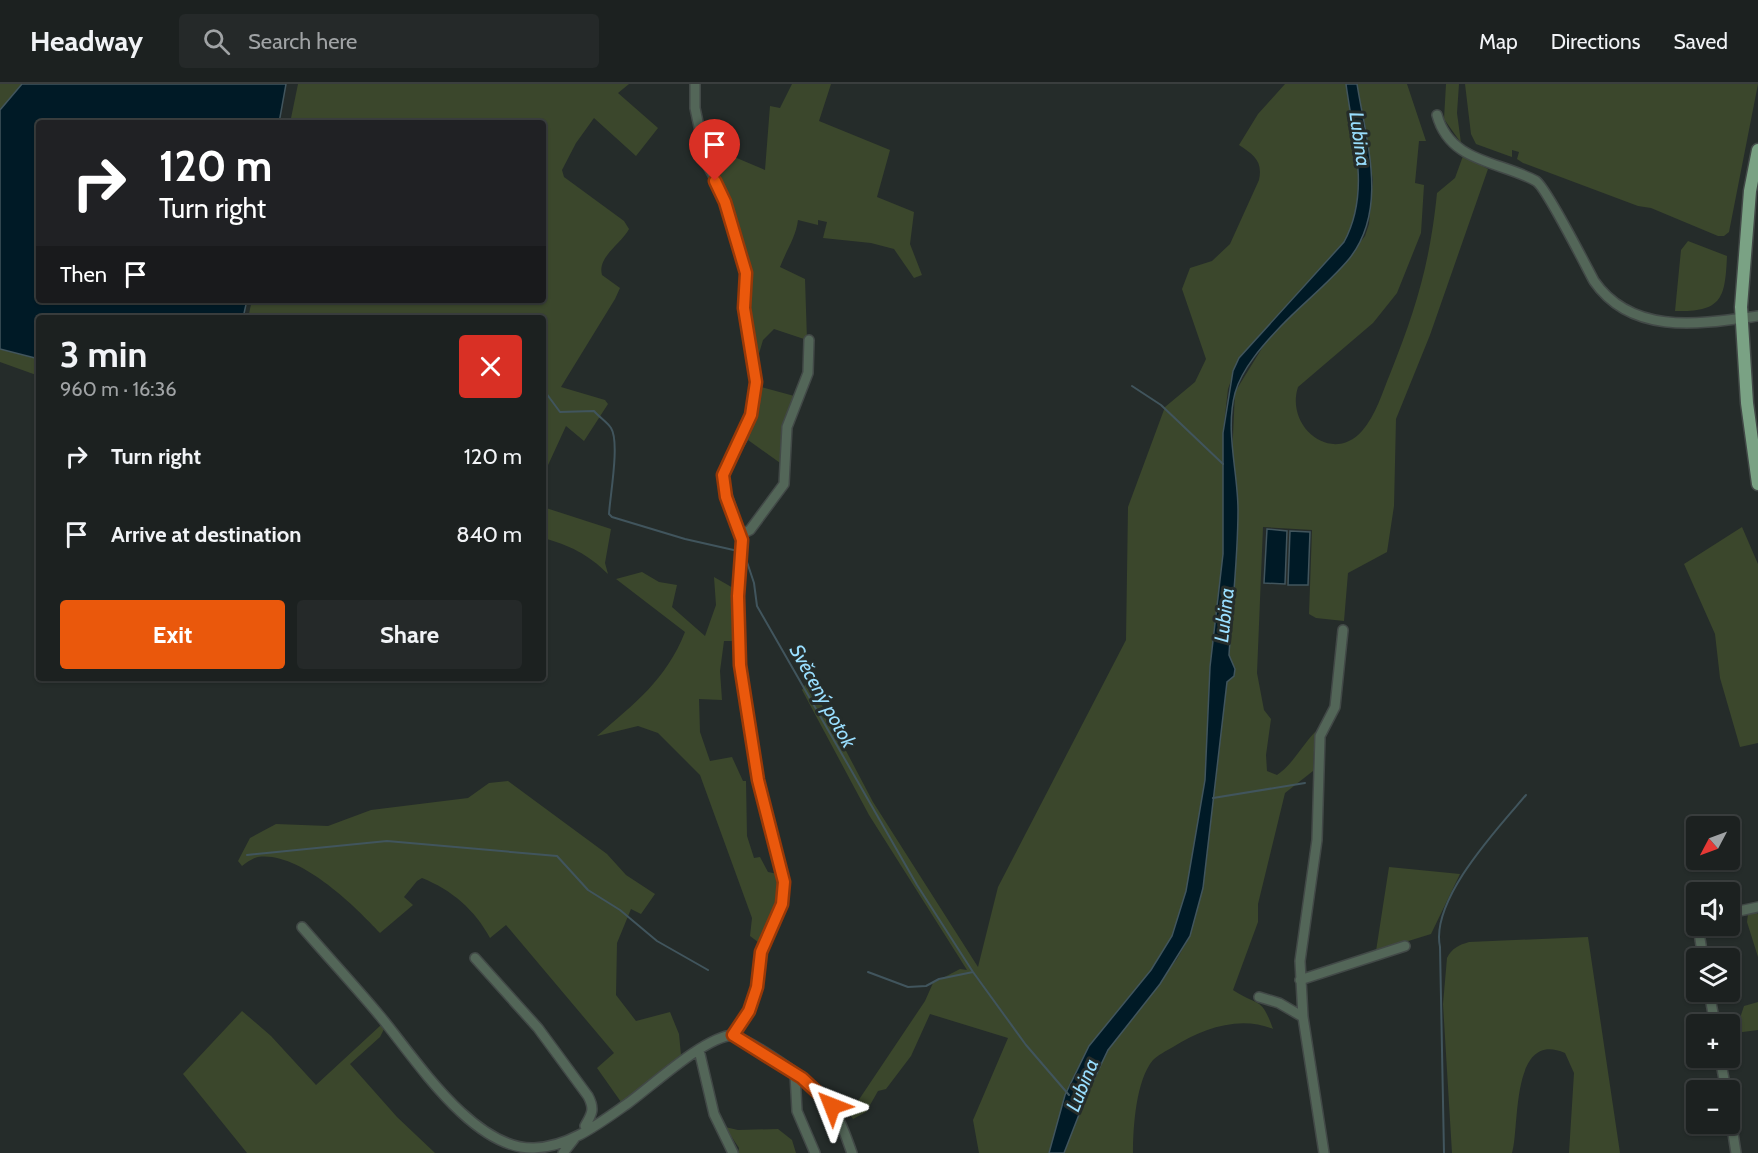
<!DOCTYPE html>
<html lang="en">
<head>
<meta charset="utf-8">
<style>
	:root { --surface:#1c2120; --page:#252929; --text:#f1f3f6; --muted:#a0a3a5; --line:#3a3e3e; --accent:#ea580c }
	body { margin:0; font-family:Cabin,sans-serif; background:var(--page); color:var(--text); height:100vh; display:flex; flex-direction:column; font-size:22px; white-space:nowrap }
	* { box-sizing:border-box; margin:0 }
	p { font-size:20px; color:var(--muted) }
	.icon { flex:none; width:33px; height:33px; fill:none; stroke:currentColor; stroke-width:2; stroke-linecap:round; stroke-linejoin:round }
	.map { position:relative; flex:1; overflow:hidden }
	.panel { position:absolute; left:36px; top:231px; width:510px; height:366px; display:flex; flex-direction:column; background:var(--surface); border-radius:6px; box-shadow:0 2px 4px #0004,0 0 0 2px var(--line) }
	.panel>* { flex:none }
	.guide { position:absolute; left:36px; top:36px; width:510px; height:183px; border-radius:6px; box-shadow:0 2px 4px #0004,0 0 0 2px var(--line); background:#202124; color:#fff; overflow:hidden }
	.needle { width:39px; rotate:229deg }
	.fabs { position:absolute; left:1686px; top:732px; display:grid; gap:12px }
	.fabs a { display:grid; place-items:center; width:54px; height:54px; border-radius:6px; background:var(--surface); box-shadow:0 2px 4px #0004,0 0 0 2px var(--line); font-size:30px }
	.pin { position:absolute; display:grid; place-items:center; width:51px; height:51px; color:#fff; margin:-62px -26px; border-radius:50% 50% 50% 0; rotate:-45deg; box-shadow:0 0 6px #0007 }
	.pin .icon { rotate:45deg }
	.me { position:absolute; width:66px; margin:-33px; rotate:315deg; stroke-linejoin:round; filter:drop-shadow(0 0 4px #0008) }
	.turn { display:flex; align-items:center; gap:21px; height:126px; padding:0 24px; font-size:27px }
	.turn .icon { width:78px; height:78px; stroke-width:2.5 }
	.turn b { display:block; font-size:42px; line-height:51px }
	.then { display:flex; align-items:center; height:57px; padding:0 24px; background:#0003; gap:12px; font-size:22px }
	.round { display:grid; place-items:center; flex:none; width:63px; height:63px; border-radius:6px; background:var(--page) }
	.head { display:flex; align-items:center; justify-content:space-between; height:102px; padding:0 24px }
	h1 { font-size:36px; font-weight:700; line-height:45px }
	.action { display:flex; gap:12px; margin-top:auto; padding:12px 24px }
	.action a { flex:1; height:69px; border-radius:6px; background:var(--accent); color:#fff; font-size:24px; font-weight:700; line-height:69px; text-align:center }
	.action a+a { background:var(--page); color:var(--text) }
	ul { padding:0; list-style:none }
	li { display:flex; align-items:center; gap:18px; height:78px; padding:0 24px }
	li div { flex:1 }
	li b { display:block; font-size:22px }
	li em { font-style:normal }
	header { display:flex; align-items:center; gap:36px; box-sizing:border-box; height:84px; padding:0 30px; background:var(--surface); border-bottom:2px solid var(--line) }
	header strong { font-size:28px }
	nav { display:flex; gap:33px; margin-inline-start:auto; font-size:21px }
	.search { width:420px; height:54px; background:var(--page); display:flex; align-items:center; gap:15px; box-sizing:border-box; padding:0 21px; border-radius:6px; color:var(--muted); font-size:22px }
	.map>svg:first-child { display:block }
	.green { fill:#3b472c }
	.water { fill:#001a26; stroke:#41555d; stroke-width:1.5 }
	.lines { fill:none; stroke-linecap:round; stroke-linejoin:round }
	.stream { stroke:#41555d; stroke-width:2 }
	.minor-casing { stroke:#424947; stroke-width:12 }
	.major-casing { stroke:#424947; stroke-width:15 }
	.minor { stroke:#536658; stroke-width:9 }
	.major { stroke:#7aa284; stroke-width:12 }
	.route-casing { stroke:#983908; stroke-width:15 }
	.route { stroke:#ea580c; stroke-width:10 }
	.labels { text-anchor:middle; stroke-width:6; stroke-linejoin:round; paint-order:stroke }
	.water-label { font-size:20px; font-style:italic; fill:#99defe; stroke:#252c2a }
</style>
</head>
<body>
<header>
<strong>Headway</strong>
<div class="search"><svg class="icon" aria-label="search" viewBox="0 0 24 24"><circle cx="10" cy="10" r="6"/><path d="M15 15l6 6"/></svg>Search here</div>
<nav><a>Map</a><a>Directions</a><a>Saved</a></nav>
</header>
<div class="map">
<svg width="1758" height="1069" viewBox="0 0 1758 1069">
	<rect width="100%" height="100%" fill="#252c2a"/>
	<!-- green -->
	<path class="green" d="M0,0H22L0,26Z
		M298,0H629L618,9L658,44L636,72L594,34L576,59L562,86L564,93L624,137L629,145C621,160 597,173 602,191L620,204L615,215L561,303L605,316L608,320L584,357L566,342L543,392V234H248L252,216H543V39H290Z
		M792,0H831L819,37L890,66L877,113L914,128L910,160L922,191L914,194L894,165L871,159L823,154L827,138L818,136V141L798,136C796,153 786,167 780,183L805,195L807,256L774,245L763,256L758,273L747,225L753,191L705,67L732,72L765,86L770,22L780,24Z
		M1285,0H1346C1353,54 1371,108 1344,158L1239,274L1228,305L1223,349V470L1210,583L1205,696L1186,807L1172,852L1151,886L1089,962L1065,1011L1049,1069H979L973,1036L1008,954L930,930L911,972L886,1005L878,1007L866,1028L853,1035L846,1024L852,1016L858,1017L925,917L933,899L960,885L967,886L869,731L802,606L815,584L814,606L873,718L978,883L998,803L1126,556L1128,423L1165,323L1195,298L1206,275L1182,205L1190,184L1212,177L1230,160L1259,96C1263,77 1254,71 1239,61L1258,30Z
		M1357,0H1407L1426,57H1419L1415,99L1424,101L1421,149L1397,209L1373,239L1298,303C1285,343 1332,381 1362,347C1376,331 1382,309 1390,290C1416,225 1430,179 1437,109L1455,94L1463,72L1488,85L1430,251L1396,335L1394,422L1387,468L1348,489L1344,537L1316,534L1309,530L1312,446L1263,443L1257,589L1264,626L1271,635L1266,671L1267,687L1277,691C1293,680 1301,663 1315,648L1313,687L1285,709L1258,820V838L1233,906C1258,923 1261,911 1273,945C1239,931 1202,945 1173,963C1166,967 1158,971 1153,976C1136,996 1133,1043 1133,1069H1064L1087,1010L1108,966L1177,875L1190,852L1203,804L1227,598L1234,592L1235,585L1229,572L1238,424L1232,374L1235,308L1267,256L1308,214L1334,192L1365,152L1369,140L1373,96Z
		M1446,0H1459L1457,29L1461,59L1444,35Z
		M1465,0H1758L1729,148L1724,152H1718L1651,124L1638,122L1523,79L1517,75L1519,68L1512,66V73L1509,72L1476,60L1471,50Z
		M1688,157L1727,172C1725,215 1722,228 1675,227L1681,166Z
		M0,265L39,275V292L0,278Z
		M761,303L798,313L783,381L748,356Z
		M543,423L611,445L605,479L608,490C588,470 569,461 543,454Z
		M1742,443L1758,480V659L1740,663L1720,594L1715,550L1684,480Z
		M642,488L659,498L677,501L672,523L705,552L716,521L714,493L735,505V557H724L720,587L722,616L699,615L700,648L710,677L732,673L743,697H746L747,752L754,774L760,773L768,788L778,790C781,817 771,835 758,858L750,852L752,834L700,691L658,649L638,642L597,652C635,619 666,596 685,548L616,495Z
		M508,697L607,770L626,791L655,810L641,830L631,825L617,859L616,911L636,937L670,928L679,950L681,971L621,1018L597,984L614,969L506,841L490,854C475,826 452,806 422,794L417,797L404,813L413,821L380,849C355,822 299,767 258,773C253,774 246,779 242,782L238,777L250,754L276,740L328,742L371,726L468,714L489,699Z
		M1389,783L1460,790L1431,850L1376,867Z
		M1756,828L1758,830V873L1747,838L1748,830Z
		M1588,853L1620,1069H1569L1574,989L1565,969C1510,945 1520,1044 1512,1069H1452L1443,920L1447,874C1452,864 1459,861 1469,858Z
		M1758,918V946L1735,949L1744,922Z
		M242,927L271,952L316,1001L381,941L384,945L380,953L350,980L397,1033L435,1069H247L183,990Z
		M725,1043L738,1046L778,1045L792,1056L796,1069H738L739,1064Z"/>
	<!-- water -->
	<path class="water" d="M22,0H286L279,39H39V216H247L243,234H39V275L0,265V26Z
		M1346,0H1357C1366,57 1389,125 1349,175C1329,199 1303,219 1281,242C1264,260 1242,284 1235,309C1225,347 1238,388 1238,426C1238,475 1232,523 1229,571L1235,585L1234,592L1227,598L1203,804L1190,852L1160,900L1108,966L1087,1010L1064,1069H1049L1065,1011L1089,962L1151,886L1172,852L1186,807L1205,696L1210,583L1223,470V349L1233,287L1239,274L1344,158C1371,108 1353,54 1346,0Z
		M1267,445L1287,447L1285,500L1264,499Z
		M1290,447L1310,448L1308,501H1288Z"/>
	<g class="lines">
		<!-- stream -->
		<path class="stream" d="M286,232L318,234
			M1132,302L1161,321L1223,380
			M543,305L560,328L594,327C599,333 607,338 611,344C620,358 610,412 609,430L612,433L685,455L738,467
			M745,472L754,499L757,522L917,801L973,888L1026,961L1069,1011
			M1213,714L1305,699
			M247,771L387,757L557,772L588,806L620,826L657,857L708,886
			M868,888L908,903L926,902L939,895L973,888
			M1444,1069L1440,863C1430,816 1497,745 1526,711"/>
		<defs>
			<path id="minor" d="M695,0V24L707,80L723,110L746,189L744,224L756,298L755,316L743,353L725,384L723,399L742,456L738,512L740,581L758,696L784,798L781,820L761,868L757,902L749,927L733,951
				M1437,31C1450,79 1500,77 1536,97C1546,103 1586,182 1594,197C1632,252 1700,240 1758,232
				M742,450L750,446L784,400L787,343L808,289L809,256
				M1730,829L1758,823
				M1698,842L1703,874
				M302,843C328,873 355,902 380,932C415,974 473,1066 534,1064C569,1063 600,1039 627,1020C652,1002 704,953 733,951C757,961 817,1000 831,1022C841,1036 846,1053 852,1069
				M475,874L538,944L588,1012C595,1025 592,1030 585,1042L587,1046
				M1300,896L1405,862
				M1709,908L1715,940
				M1259,913L1279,919L1303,933
				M699,966L714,1030L733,1069
				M1720,974L1726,1006
				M795,990L797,1027L815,1069
				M1730,1030L1736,1069
				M563,1069L574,1055
				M1324,1069L1303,933L1300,877L1317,756L1320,652L1335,623L1343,546"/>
			<path id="major" d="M1758,66L1750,107L1741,223L1747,319L1758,400"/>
		</defs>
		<!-- minor casing -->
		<use href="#minor" class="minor-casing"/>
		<!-- major casing -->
		<use href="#major" class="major-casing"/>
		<!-- minor -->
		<use href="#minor" class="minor"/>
		<!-- major -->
		<use href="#major" class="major"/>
	</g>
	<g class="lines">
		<defs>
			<path id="route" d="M715,97L725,118L746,189L744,224L756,298L751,331L723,391L726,413L742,456L738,512L740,581L758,696L784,798L782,820L761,868L757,903L749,927L733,951L802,994L832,1022"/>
		</defs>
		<!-- route casing -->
		<use href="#route" class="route-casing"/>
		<!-- route -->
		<use href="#route" class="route"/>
	</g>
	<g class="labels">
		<!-- water labels -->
		<g class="water-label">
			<text transform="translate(1360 55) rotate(82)" y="7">Lubina</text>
			<text transform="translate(1224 531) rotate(-84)" y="7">Lubina</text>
			<text transform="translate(823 612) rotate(61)" y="7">Svěcený potok</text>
			<text transform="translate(1082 1001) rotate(-68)" y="7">Lubina</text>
		</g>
	</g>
</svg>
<div class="fabs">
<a><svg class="needle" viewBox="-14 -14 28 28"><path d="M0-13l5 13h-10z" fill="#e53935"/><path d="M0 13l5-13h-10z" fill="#a0a3a5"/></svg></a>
<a><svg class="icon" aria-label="sound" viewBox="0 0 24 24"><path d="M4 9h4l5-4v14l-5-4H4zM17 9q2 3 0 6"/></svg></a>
<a><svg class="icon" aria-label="layers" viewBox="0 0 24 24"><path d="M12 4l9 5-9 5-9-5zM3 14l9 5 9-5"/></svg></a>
<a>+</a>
<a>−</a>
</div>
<div class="pin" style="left:715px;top:97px;background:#d93025"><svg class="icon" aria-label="arrive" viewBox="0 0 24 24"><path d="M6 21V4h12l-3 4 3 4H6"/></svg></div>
<svg class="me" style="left:832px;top:1022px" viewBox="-20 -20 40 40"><path d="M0-17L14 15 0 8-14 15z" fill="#ea580c" stroke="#fff" stroke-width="4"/></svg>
<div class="guide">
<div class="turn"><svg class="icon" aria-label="right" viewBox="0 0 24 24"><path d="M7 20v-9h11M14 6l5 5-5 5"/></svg><div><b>120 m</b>Turn right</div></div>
<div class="then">Then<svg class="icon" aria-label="arrive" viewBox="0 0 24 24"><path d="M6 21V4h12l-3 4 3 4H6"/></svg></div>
</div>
<section class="panel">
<div class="head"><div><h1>3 min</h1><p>960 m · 16:36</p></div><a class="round" style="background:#d93025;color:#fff"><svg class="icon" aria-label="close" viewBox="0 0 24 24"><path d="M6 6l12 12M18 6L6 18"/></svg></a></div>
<ul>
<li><svg class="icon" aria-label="right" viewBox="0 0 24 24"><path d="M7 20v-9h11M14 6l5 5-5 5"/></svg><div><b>Turn right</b></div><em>120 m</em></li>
<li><svg class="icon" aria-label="arrive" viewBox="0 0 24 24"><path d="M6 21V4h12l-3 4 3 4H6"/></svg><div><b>Arrive at destination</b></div><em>840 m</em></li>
</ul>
<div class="action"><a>Exit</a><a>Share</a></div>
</section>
</div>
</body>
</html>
